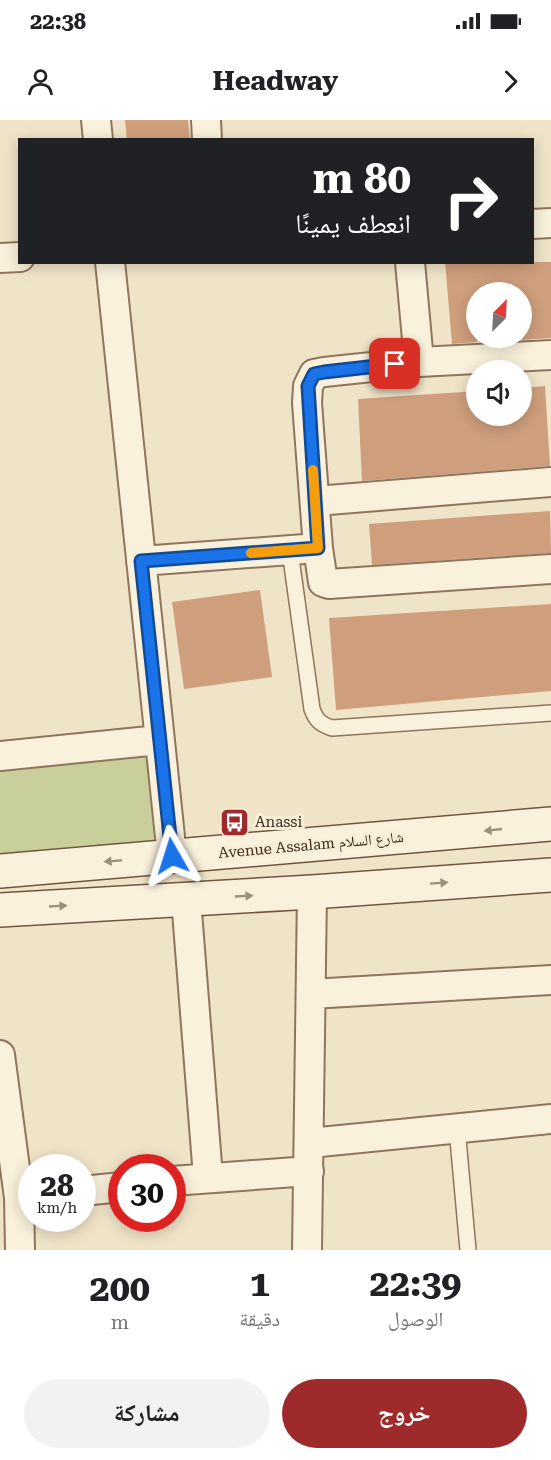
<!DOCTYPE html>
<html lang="ar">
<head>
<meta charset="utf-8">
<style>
	:root { --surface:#fff; --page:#f2f2f2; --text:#202124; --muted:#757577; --accent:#9e2a2b }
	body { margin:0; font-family:"Roboto Serif","Noto Naskh Arabic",serif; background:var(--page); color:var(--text); direction:rtl; height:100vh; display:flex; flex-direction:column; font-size:22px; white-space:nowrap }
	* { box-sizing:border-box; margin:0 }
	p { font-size:20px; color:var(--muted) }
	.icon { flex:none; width:33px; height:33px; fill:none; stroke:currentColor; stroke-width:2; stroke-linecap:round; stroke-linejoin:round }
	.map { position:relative; height:1130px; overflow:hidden; direction:ltr }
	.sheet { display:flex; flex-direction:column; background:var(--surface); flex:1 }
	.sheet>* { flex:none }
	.banner { position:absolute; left:18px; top:18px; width:516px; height:126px; border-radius:0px; box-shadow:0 3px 15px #0003; direction:rtl; background:#202124; color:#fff; overflow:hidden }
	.needle { width:39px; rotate:24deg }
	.tools { position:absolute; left:466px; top:162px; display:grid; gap:12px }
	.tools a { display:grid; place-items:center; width:66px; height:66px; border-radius:50%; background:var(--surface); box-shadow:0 3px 15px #0003; font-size:30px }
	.speed { position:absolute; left:18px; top:1034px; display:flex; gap:12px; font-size:30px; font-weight:700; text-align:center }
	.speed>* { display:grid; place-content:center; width:78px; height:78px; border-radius:50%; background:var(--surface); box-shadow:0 3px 15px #0003; line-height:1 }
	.speed small { font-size:15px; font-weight:400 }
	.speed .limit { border:9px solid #d22; background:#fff; color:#111 }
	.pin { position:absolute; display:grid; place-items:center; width:51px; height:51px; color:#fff; margin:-26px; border-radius:12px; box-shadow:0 3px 9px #0006 }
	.me { position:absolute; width:66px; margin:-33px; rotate:354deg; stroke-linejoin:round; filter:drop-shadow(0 0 4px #0008) }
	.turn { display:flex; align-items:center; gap:21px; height:126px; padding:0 24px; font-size:27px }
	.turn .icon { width:78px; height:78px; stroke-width:2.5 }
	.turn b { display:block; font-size:42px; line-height:51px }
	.eta { display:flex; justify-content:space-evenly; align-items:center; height:102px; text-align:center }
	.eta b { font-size:36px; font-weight:700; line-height:42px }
	.cta { display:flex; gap:12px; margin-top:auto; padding:12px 24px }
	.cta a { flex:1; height:69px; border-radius:36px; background:var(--accent); color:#fff; font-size:24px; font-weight:700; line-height:69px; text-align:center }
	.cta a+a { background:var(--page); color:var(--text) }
	.status { display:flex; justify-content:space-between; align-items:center; height:42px; padding:0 30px; background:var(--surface); direction:ltr }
	.status svg { height:16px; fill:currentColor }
	header { display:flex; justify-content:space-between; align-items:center; height:78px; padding:0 24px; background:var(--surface); font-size:27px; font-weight:700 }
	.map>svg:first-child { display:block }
	.green { fill:#c9cf9b }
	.building { fill:#cf9f7d }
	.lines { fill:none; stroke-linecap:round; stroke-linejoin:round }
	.lane-casing { stroke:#8d765c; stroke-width:18 }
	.street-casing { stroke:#8d765c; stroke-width:32 }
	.secondary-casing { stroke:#6f573f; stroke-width:36 }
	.lane { stroke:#faf1dc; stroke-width:15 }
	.street { stroke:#faf1dc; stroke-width:28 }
	.secondary { stroke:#faf1dc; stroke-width:33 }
	.oneway { fill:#9c907e }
	.route-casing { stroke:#114b97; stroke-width:15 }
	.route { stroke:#1a73e8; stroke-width:10 }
	.slow { stroke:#f59e0b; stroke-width:10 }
	.labels { text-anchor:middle; stroke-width:6; stroke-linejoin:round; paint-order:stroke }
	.poi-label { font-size:15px; fill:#3d2e20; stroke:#f7eed8; text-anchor:start }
	.street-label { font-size:15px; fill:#3d2e20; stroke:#f7eed8 }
</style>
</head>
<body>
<div class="status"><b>22:38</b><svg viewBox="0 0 49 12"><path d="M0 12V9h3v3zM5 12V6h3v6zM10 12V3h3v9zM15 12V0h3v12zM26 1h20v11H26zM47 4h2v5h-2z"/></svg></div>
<header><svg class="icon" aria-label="forward" viewBox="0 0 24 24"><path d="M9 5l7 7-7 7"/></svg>Headway<svg class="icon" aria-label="person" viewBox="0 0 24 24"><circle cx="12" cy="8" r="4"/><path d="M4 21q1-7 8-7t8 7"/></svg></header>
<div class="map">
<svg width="551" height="1130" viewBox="0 0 551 1130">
	<rect width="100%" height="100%" fill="#f0e4c8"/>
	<!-- green -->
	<path class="green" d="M159,620L172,736L0,751V636Z"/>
	<!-- building -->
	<path class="building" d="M125,0H188L190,20H127Z
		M445,142H551V218L522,220V172H477V222L452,224Z
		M545,266L550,346L362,361L358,279L477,271V296H522V268Z
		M550,391L551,433L372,445L369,404Z
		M260,470L272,557L184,569L172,482Z
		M551,484V571L336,590L329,498Z"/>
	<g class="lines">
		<defs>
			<path id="lane" d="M290,431L312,589C316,600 320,604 332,608L551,593
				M457,1008L468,1130"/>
			<path id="street" d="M96,0L98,20
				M206,0L207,20
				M532,104L551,103
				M0,138L20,137
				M110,142L172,736
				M410,142L419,242
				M551,235L419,242L324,252L314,254L308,266L307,283L318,428L323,462L329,464L551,449
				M316,381L551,362
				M141,441L318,428
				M0,636L159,620
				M186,779L208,1057
				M311,874L551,860
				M0,935L19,1078
				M310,1023L551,999
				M172,1061L309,1051
				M82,1071L122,1067
				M20,1130L19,1078L32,1076
				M307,1130L312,772"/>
			<path id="secondary" d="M0,751L551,704
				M0,790L312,772L551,755"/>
		</defs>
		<!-- lane casing -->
		<use href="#lane" class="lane-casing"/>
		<!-- street casing -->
		<use href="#street" class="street-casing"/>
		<!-- secondary casing -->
		<use href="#secondary" class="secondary-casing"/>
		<!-- lane -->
		<use href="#lane" class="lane"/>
		<!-- street -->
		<use href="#street" class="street"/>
		<!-- secondary -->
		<use href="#secondary" class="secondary"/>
	</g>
	<!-- one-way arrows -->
	<defs><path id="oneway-solid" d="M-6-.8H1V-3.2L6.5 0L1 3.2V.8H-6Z" transform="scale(1.5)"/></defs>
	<g class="oneway">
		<use href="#oneway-solid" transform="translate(493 710) rotate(174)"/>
		<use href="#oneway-solid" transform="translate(113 741) rotate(175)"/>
		<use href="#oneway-solid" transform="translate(439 763) rotate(-4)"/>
		<use href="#oneway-solid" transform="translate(244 776) rotate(-3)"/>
		<use href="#oneway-solid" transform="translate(58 786) rotate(-3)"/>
	</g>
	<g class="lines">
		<defs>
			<path id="route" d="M172,736L141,441L318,428L308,266L314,254L324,252L395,244"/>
		</defs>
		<!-- route casing -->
		<use href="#route" class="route-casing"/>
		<!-- route -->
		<use href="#route" class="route"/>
		<!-- slow -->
		<path class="slow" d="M251,433L318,428L313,350"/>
	</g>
	<!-- icons -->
	<defs>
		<symbol id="bus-square" viewBox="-11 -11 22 22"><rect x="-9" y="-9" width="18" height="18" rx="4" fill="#9e2a2b" stroke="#f7eed8"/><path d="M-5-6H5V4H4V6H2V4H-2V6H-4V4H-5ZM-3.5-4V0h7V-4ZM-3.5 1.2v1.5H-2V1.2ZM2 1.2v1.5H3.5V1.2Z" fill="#fff"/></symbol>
	</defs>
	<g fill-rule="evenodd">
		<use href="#bus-square" x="218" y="686" width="33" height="33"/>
	</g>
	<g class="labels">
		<!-- poi labels -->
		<g class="poi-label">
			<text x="255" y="707">Anassi</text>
		</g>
		<!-- street labels -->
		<g class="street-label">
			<text transform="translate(311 725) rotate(-5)" y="5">Avenue Assalam شارع السلام</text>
		</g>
	</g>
</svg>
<div class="tools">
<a><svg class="needle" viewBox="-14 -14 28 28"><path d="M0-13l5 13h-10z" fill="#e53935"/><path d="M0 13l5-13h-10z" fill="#757577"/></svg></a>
<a><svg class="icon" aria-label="sound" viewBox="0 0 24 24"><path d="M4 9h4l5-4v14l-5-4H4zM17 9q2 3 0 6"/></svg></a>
</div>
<div class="speed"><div>28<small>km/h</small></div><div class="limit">30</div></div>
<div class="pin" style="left:395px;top:244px;background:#d93025"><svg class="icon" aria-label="arrive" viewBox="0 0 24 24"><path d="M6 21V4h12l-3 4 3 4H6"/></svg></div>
<svg class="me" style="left:172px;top:736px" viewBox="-20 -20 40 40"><path d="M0-17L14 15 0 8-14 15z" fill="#1a73e8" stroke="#fff" stroke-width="4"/></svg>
<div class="banner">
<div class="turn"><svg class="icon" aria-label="right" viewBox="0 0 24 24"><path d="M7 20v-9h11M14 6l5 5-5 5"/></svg><div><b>80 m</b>انعطف يمينًا</div></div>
</div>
</div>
<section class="sheet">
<div class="eta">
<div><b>22:39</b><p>الوصول</p></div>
<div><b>1</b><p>دقيقة</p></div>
<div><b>200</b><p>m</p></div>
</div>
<div class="cta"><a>خروج</a><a>مشاركة</a></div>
</section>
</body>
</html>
